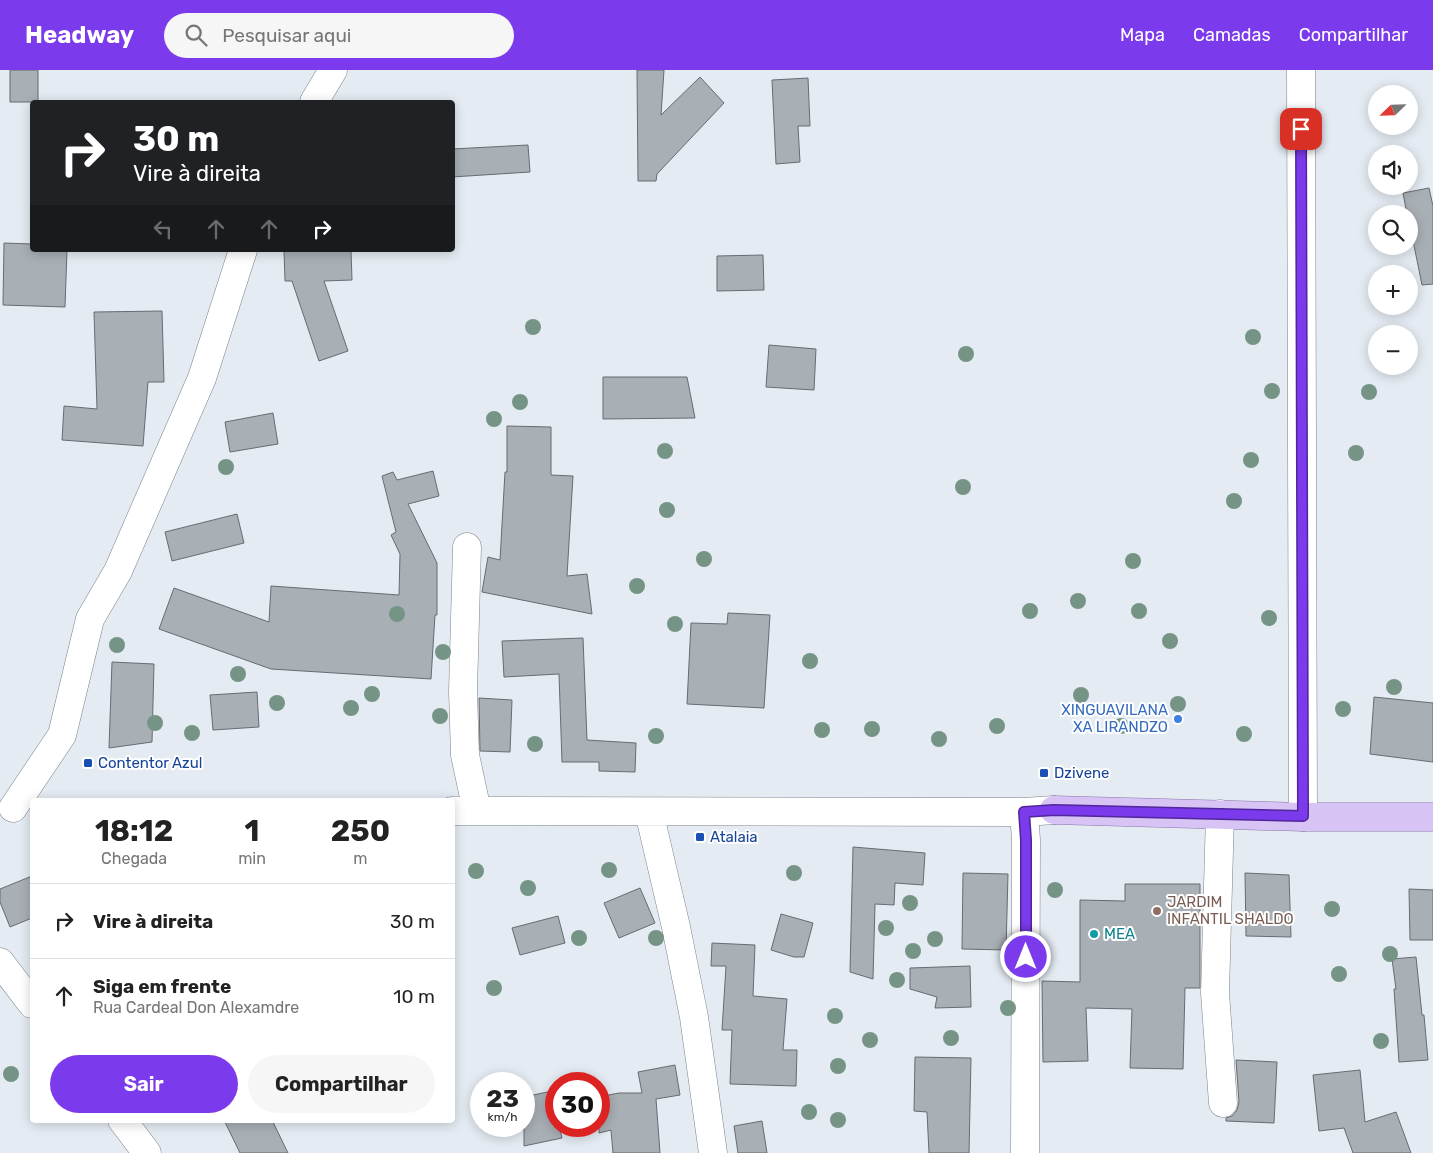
<!DOCTYPE html>
<html lang="pt">
<head>
<meta charset="utf-8">
<style>
	:root { --surface:#fff; --page:#f6f6f6; --text:#222; --muted:#767676; --line:#e0e0e0; --accent:#7c3aed }
	body { margin:0; font-family:Rubik,sans-serif; background:var(--page); color:var(--text); height:100vh; display:flex; flex-direction:column; font-size:19px; white-space:nowrap }
	* { box-sizing:border-box; margin:0 }
	p { font-size:16px; color:var(--muted) }
	.icon { flex:none; width:28px; height:28px; fill:none; stroke:currentColor; stroke-width:2; stroke-linecap:round; stroke-linejoin:round }
	.map { position:relative; flex:1; overflow:hidden }
	.sheet { position:absolute; left:30px; top:728px; width:425px; height:325px; display:flex; flex-direction:column; background:var(--surface); border-radius:5px; box-shadow:0 2px 12px #0003 }
	.sheet>* { flex:none }
	.hud { position:absolute; left:30px; top:30px; width:425px; height:152px; border-radius:5px; box-shadow:0 2px 12px #0003; background:#202124; color:#fff; overflow:hidden }
	.needle { width:32px; rotate:247deg }
	.tools { position:absolute; left:1368px; top:15px; display:grid; gap:10px }
	.tools a { display:grid; place-items:center; width:50px; height:50px; border-radius:50%; background:var(--surface); box-shadow:0 2px 12px #0003; font-size:25px }
	.speed { position:absolute; left:470px; top:1002px; display:flex; gap:10px; font-size:25px; font-weight:700; text-align:center }
	.speed>* { display:grid; place-content:center; width:65px; height:65px; border-radius:50%; background:var(--surface); box-shadow:0 2px 12px #0003; line-height:1 }
	.speed small { font-size:12px; font-weight:400 }
	.speed .limit { border:8px solid #d22; background:#fff; color:#111 }
	.pin { position:absolute; display:grid; place-items:center; width:42px; height:42px; color:#fff; margin:-21px; border-radius:10px; box-shadow:0 2px 8px #0006 }
	.me { position:absolute; width:55px; margin:-28px; rotate:0deg; stroke-linejoin:round; filter:drop-shadow(0 0 4px #0008) }
	.turn { display:flex; align-items:center; gap:18px; height:105px; padding:0 20px; font-size:22px }
	.turn .icon { width:65px; height:65px; stroke-width:2.5 }
	.turn b { display:block; font-size:35px; line-height:42px }
	.lanes { display:flex; align-items:center; height:48px; padding:0 20px; background:#0003; justify-content:center; gap:25px; direction:ltr }
	.lanes .off { opacity:.35 }
	.eta { display:flex; justify-content:space-evenly; align-items:center; height:85px; text-align:center }
	.eta b { font-size:30px; font-weight:700; line-height:35px }
	.button { display:flex; gap:10px; margin-top:auto; padding:10px 20px }
	.button a { flex:1; height:58px; border-radius:30px; background:var(--accent); color:#fff; font-size:20px; font-weight:700; line-height:58px; text-align:center }
	.button a+a { background:var(--page); color:var(--text) }
	ul { padding:0; list-style:none }
	li { display:flex; align-items:center; gap:15px; height:75px; padding:0 20px; border-top:1px solid var(--line) }
	li div { flex:1 }
	li b { display:block; font-size:19px }
	li em { font-style:normal }
	header { display:flex; align-items:center; gap:30px; box-sizing:border-box; height:70px; padding:0 25px; background:var(--accent); color:#fff }
	header strong { font-size:24px }
	nav { display:flex; gap:28px; margin-inline-start:auto; font-size:18px }
	.search { width:350px; height:45px; background:var(--page); display:flex; align-items:center; gap:12px; box-sizing:border-box; padding:0 18px; border-radius:28px; color:var(--muted); font-size:19px }
	.map>svg:first-child { display:block }
	.building { fill:#a8afb5; stroke:#666c71 }
	.lines { fill:none; stroke-linecap:round; stroke-linejoin:round }
	.minor-casing { stroke:#7b8288; stroke-width:29 }
	.major-casing { stroke:#8975aa; stroke-width:29 }
	.minor { stroke:#fff; stroke-width:28 }
	.major { stroke:#d7c4f4; stroke-width:28 }
	.tree { fill:#759486 }
	.route-casing { stroke:#51269a; stroke-width:12 }
	.route { stroke:#7c3aed; stroke-width:9 }
	.shop-dot { fill:#3f7fe0; stroke:#fff; stroke-width:2 }
	.transit-dot { fill:#1a4fb4; stroke:#fff; stroke-width:2 }
	.education-dot { fill:#8d6e63; stroke:#fff; stroke-width:2 }
	.culture-dot { fill:#0f9aa8; stroke:#fff; stroke-width:2 }
	.labels { text-anchor:middle; stroke-width:4; stroke-linejoin:round; paint-order:stroke }
	.shop-label { font-size:15px; fill:#366cbe; stroke:#fff; text-anchor:end }
	.transit-label { font-size:15px; fill:#164399; stroke:#fff; text-anchor:start }
	.education-label { font-size:15px; fill:#785e54; stroke:#fff; text-anchor:start }
	.culture-label { font-size:15px; fill:#0d838f; stroke:#fff; text-anchor:start }
</style>
</head>
<body>
<header>
<strong>Headway</strong>
<div class="search"><svg class="icon" aria-label="search" viewBox="0 0 24 24"><circle cx="10" cy="10" r="6"/><path d="M15 15l6 6"/></svg>Pesquisar aqui</div>
<nav><a>Mapa</a><a>Camadas</a><a>Compartilhar</a></nav>
</header>
<div class="map">
<svg width="1433" height="1083" viewBox="0 0 1433 1083">
	<rect width="100%" height="100%" fill="#e4ebf2"/>
	<!-- building -->
	<path class="building" d="M10,0H38V32H10Z
		M637,0H664L661,45L700,7L724,33L657,104L656,111H638Z
		M808,8L810,56H798L800,92L776,94L772,10Z
		M528,75L530,102L452,107V79Z
		M1429,118L1433,136V214L1422,215L1409,151V144H1407L1403,123Z
		M4,173L32,174V180H67L65,237L3,235Z
		M284,180H351L352,210L324,211L348,281L319,291L292,211H285Z
		M763,185L764,220L717,221V186Z
		M162,241L164,312H148L143,376L62,370L64,336L97,339L94,242Z
		M769,275L816,279L814,320L766,317Z
		M603,307H687L695,348L603,349Z
		M273,343L278,374L230,382L225,352Z
		M507,356L551,357V405L573,406L567,506L587,504L592,544L482,522L488,487L500,490L505,402H507Z
		M433,401L439,426L408,434L437,493V545H435L431,609L271,599L159,559L174,518L269,552L271,516L399,525L400,484L391,465L396,462L382,406L393,402L397,410Z
		M237,444L244,473L172,491L165,462Z
		M728,543L770,545L764,638L687,634L691,553L727,554Z
		M583,568L587,670L636,673L635,702L599,701V692H562L559,604L504,607L502,571Z
		M112,592L154,594L152,672L109,678Z
		M257,622L259,657L213,660L210,625Z
		M1374,627L1433,633V692L1370,684Z
		M479,628L512,630L510,682L480,681Z
		M853,777L925,783L923,815L895,813L894,835L875,834L873,909L850,902Z
		M963,803L1008,804L1006,880L962,879Z
		M1245,803L1289,805L1291,867L1246,866Z
		M32,806V848L10,857L0,832V819Z
		M1125,814H1200V918H1185L1183,999L1130,998L1132,939L1086,938L1088,991L1043,992L1042,911L1080,912V830L1125,831Z
		M640,818L655,853L619,868L604,833Z
		M1409,819L1433,820V870H1410Z
		M781,844L813,853L804,887H794L771,880Z
		M558,846L565,873L520,885L512,858Z
		M712,873L755,875L753,926L787,929L783,980H797L796,1016L730,1014L732,960H722L726,896H711Z
		M1416,887L1422,945H1424L1428,990L1399,992L1394,919H1396L1392,889Z
		M970,896L971,937L935,938L937,927L910,919V898Z
		M915,987L971,988L969,1083H929L927,1042L914,1041Z
		M1236,990L1277,992L1274,1053L1226,1051V1048L1232,1046L1237,1040L1239,1032Z
		M675,995L680,1025L656,1029L660,1083H613L611,1060L599,1063V1027L619,1023H642L638,1002Z
		M1360,1000L1365,1052L1396,1042L1411,1083H1353L1344,1058L1319,1061L1313,1005Z
		M552,1021L556,1042V1056H559L562,1068L524,1076V1027Z
		M224,1050H272L288,1083H240Z
		M762,1051L767,1083H738L734,1056Z"/>
	<g class="lines">
		<defs>
			<path id="minor" d="M1301,0L1303,747
				M314,32L333,0
				M467,477L463,621L465,685L477,741
				M13,738L62,665L90,549L118,501L202,308L243,180
				M452,741L1024,742L1054,740
				M649,742L676,857L694,947L713,1083
				M1024,742L1026,770L1025,1083
				M1220,744L1215,923L1223,1033
				M0,892L32,934
				M122,1050L147,1083"/>
			<path id="major" d="M1054,740L1303,747H1433"/>
		</defs>
		<!-- minor casing -->
		<use href="#minor" class="minor-casing"/>
		<!-- major casing -->
		<use href="#major" class="major-casing"/>
		<!-- minor -->
		<use href="#minor" class="minor"/>
		<!-- major -->
		<use href="#major" class="major"/>
	</g>
	<!-- trees -->
	<g class="tree">
		<circle cx="533" cy="257" r="8"/>
		<circle cx="1253" cy="267" r="8"/>
		<circle cx="966" cy="284" r="8"/>
		<circle cx="1272" cy="321" r="8"/>
		<circle cx="1369" cy="322" r="8"/>
		<circle cx="520" cy="332" r="8"/>
		<circle cx="494" cy="349" r="8"/>
		<circle cx="665" cy="381" r="8"/>
		<circle cx="1356" cy="383" r="8"/>
		<circle cx="1251" cy="390" r="8"/>
		<circle cx="226" cy="397" r="8"/>
		<circle cx="963" cy="417" r="8"/>
		<circle cx="1234" cy="431" r="8"/>
		<circle cx="667" cy="440" r="8"/>
		<circle cx="704" cy="489" r="8"/>
		<circle cx="1133" cy="491" r="8"/>
		<circle cx="637" cy="516" r="8"/>
		<circle cx="1078" cy="531" r="8"/>
		<circle cx="1030" cy="541" r="8"/>
		<circle cx="1139" cy="541" r="8"/>
		<circle cx="397" cy="544" r="8"/>
		<circle cx="1269" cy="548" r="8"/>
		<circle cx="675" cy="554" r="8"/>
		<circle cx="1170" cy="571" r="8"/>
		<circle cx="117" cy="575" r="8"/>
		<circle cx="443" cy="582" r="8"/>
		<circle cx="810" cy="591" r="8"/>
		<circle cx="238" cy="604" r="8"/>
		<circle cx="1394" cy="617" r="8"/>
		<circle cx="372" cy="624" r="8"/>
		<circle cx="1081" cy="625" r="8"/>
		<circle cx="277" cy="633" r="8"/>
		<circle cx="1178" cy="634" r="8"/>
		<circle cx="351" cy="638" r="8"/>
		<circle cx="1343" cy="639" r="8"/>
		<circle cx="440" cy="646" r="8"/>
		<circle cx="155" cy="653" r="8"/>
		<circle cx="997" cy="656" r="8"/>
		<circle cx="1121" cy="656" r="8"/>
		<circle cx="872" cy="659" r="8"/>
		<circle cx="822" cy="660" r="8"/>
		<circle cx="192" cy="663" r="8"/>
		<circle cx="1244" cy="664" r="8"/>
		<circle cx="656" cy="666" r="8"/>
		<circle cx="939" cy="669" r="8"/>
		<circle cx="535" cy="674" r="8"/>
		<circle cx="609" cy="800" r="8"/>
		<circle cx="476" cy="801" r="8"/>
		<circle cx="794" cy="803" r="8"/>
		<circle cx="528" cy="818" r="8"/>
		<circle cx="1055" cy="820" r="8"/>
		<circle cx="910" cy="833" r="8"/>
		<circle cx="1332" cy="839" r="8"/>
		<circle cx="886" cy="858" r="8"/>
		<circle cx="579" cy="868" r="8"/>
		<circle cx="656" cy="868" r="8"/>
		<circle cx="935" cy="869" r="8"/>
		<circle cx="913" cy="881" r="8"/>
		<circle cx="1390" cy="884" r="8"/>
		<circle cx="1339" cy="904" r="8"/>
		<circle cx="897" cy="910" r="8"/>
		<circle cx="494" cy="918" r="8"/>
		<circle cx="1008" cy="938" r="8"/>
		<circle cx="835" cy="946" r="8"/>
		<circle cx="951" cy="968" r="8"/>
		<circle cx="870" cy="970" r="8"/>
		<circle cx="1381" cy="971" r="8"/>
		<circle cx="838" cy="996" r="8"/>
		<circle cx="11" cy="1004" r="8"/>
		<circle cx="809" cy="1042" r="8"/>
		<circle cx="838" cy="1050" r="8"/>
	</g>
	<g class="lines">
		<defs>
			<path id="route" d="M1026,887V770L1024,742L1054,740L1303,746L1301,59"/>
		</defs>
		<!-- route casing -->
		<use href="#route" class="route-casing"/>
		<!-- route -->
		<use href="#route" class="route"/>
	</g>
	<!-- markers -->
	<circle class="shop-dot" cx="1178" cy="649" r="5"/>
	<g class="transit-dot">
		<rect x="83" y="688" width="10" height="10" rx="2.5"/>
		<rect x="1039" y="698" width="10" height="10" rx="2.5"/>
		<rect x="695" y="762" width="10" height="10" rx="2.5"/>
	</g>
	<circle class="education-dot" cx="1157" cy="841" r="5"/>
	<circle class="culture-dot" cx="1094" cy="864" r="5"/>
	<g class="labels">
		<!-- shop labels -->
		<g class="shop-label">
			<text x="1168" y="645">XINGUAVILANA<tspan x="1168" dy="17">XA LIRANDZO</tspan></text>
		</g>
		<!-- transit labels -->
		<g class="transit-label">
			<text x="98" y="698">Contentor Azul</text>
			<text x="1054" y="708">Dzivene</text>
			<text x="710" y="772">Atalaia</text>
		</g>
		<!-- education labels -->
		<g class="education-label">
			<text x="1167" y="837">JARDIM<tspan x="1167" dy="17">INFANTIL SHALDO</tspan></text>
		</g>
		<!-- culture labels -->
		<g class="culture-label">
			<text x="1104" y="869">MEA</text>
		</g>
	</g>
</svg>
<div class="tools">
<a><svg class="needle" viewBox="-14 -14 28 28"><path d="M0-13l5 13h-10z" fill="#e53935"/><path d="M0 13l5-13h-10z" fill="#767676"/></svg></a>
<a><svg class="icon" aria-label="sound" viewBox="0 0 24 24"><path d="M4 9h4l5-4v14l-5-4H4zM17 9q2 3 0 6"/></svg></a>
<a><svg class="icon" aria-label="search" viewBox="0 0 24 24"><circle cx="10" cy="10" r="6"/><path d="M15 15l6 6"/></svg></a>
<a>+</a>
<a>−</a>
</div>
<div class="speed"><div>23<small>km/h</small></div><div class="limit">30</div></div>
<div class="pin" style="left:1301px;top:59px;background:#d93025"><svg class="icon" aria-label="arrive" viewBox="0 0 24 24"><path d="M6 21V4h12l-3 4 3 4H6"/></svg></div>
<svg class="me" style="left:1026px;top:887px" viewBox="-20 -20 40 40"><circle r="17" fill="#7c3aed" stroke="#fff" stroke-width="3"/><path d="M0-11L8 9 0 5-8 9z" fill="#fff"/></svg>
<div class="hud">
<div class="turn"><svg class="icon" aria-label="right" viewBox="0 0 24 24"><path d="M7 20v-9h11M14 6l5 5-5 5"/></svg><div><b>30 m</b>Vire à direita</div></div>
<div class="lanes"><svg class="icon off" aria-label="left" viewBox="0 0 24 24"><path d="M17 20v-9H6M10 6l-5 5 5 5"/></svg><svg class="icon off" aria-label="ahead" viewBox="0 0 24 24"><path d="M12 20V5M6 11l6-6 6 6"/></svg><svg class="icon off" aria-label="ahead" viewBox="0 0 24 24"><path d="M12 20V5M6 11l6-6 6 6"/></svg><svg class="icon" aria-label="right" viewBox="0 0 24 24"><path d="M7 20v-9h11M14 6l5 5-5 5"/></svg></div>
</div>
<section class="sheet">
<div class="eta">
<div><b>18:12</b><p>Chegada</p></div>
<div><b>1</b><p>min</p></div>
<div><b>250</b><p>m</p></div>
</div>
<ul>
<li><svg class="icon" aria-label="right" viewBox="0 0 24 24"><path d="M7 20v-9h11M14 6l5 5-5 5"/></svg><div><b>Vire à direita</b></div><em>30 m</em></li>
<li><svg class="icon" aria-label="ahead" viewBox="0 0 24 24"><path d="M12 20V5M6 11l6-6 6 6"/></svg><div><b>Siga em frente</b><p>Rua Cardeal Don Alexamdre</p></div><em>10 m</em></li>
</ul>
<div class="button"><a>Sair</a><a>Compartilhar</a></div>
</section>
</div>
</body>
</html>
